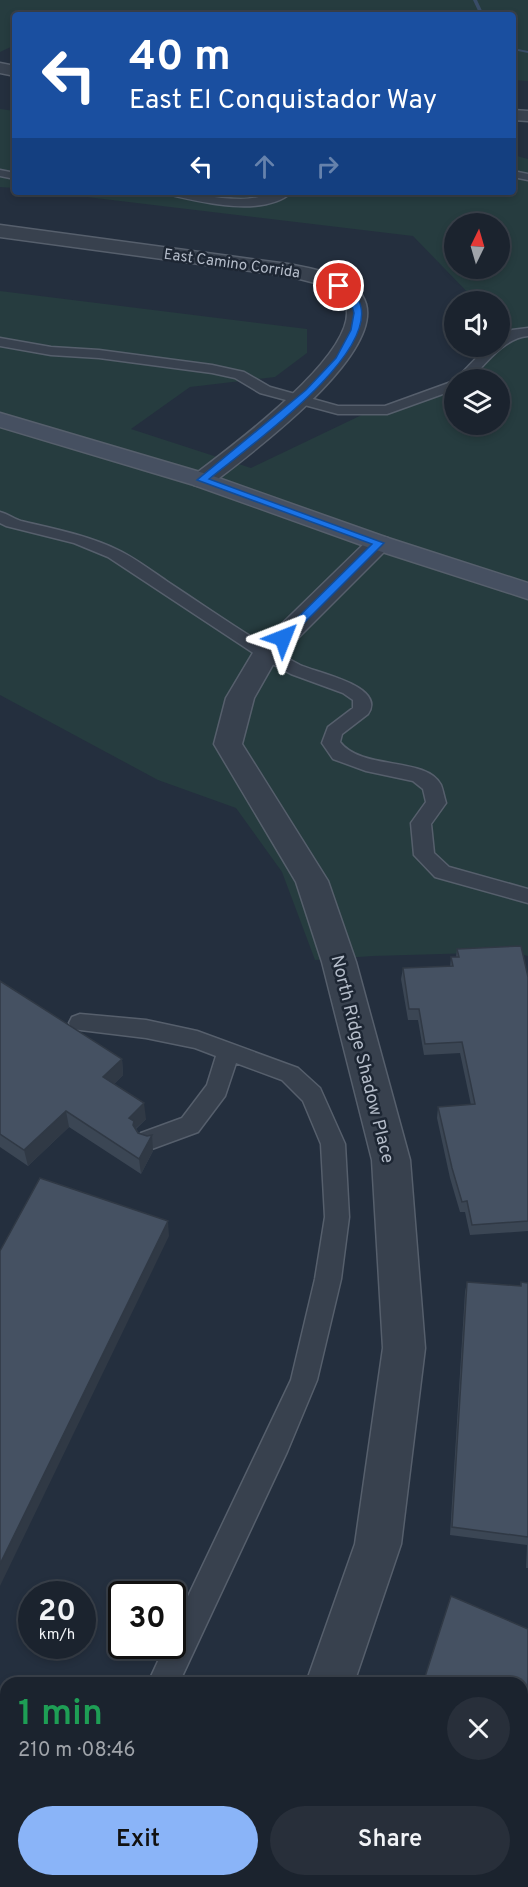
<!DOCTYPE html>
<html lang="en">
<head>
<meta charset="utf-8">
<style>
	:root { --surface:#1b232e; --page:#282f3a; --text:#f1f3f6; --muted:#a0a4aa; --line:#39404a; --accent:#8ab4f8 }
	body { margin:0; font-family:Overpass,sans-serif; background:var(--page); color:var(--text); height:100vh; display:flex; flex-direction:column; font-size:22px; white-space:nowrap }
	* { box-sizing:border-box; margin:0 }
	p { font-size:20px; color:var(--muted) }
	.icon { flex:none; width:33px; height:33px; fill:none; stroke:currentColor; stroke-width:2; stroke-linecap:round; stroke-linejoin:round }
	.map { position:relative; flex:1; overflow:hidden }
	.panel { position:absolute; left:0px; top:1677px; width:528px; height:210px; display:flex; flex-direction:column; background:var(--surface); border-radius:18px 18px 0 0; box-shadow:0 3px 9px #0003,0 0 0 2px var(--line) }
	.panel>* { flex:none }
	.hud { position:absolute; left:12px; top:12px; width:504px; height:183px; border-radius:6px; box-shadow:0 3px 9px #0003,0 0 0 2px var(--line); background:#1a4fa0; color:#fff; overflow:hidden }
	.needle { width:39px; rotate:5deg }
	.controls { position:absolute; left:444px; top:213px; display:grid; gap:12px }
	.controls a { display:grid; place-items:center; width:66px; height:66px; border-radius:50%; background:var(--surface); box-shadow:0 3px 9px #0003,0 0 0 2px var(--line); font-size:30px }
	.speed { position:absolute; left:18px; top:1581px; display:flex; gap:12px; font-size:30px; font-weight:700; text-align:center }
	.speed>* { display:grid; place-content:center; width:78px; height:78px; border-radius:50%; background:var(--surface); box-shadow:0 3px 9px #0003,0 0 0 2px var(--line); line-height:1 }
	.speed small { font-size:15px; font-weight:400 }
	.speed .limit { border:3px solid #111; border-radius:9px; background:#fff; color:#111 }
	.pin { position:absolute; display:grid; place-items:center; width:51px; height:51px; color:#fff; margin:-26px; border:3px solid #fff; border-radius:50%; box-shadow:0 2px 6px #0007 }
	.me { position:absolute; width:66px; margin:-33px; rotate:45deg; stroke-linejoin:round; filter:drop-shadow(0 0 4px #0008) }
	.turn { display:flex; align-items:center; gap:21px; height:126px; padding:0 18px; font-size:27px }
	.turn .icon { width:78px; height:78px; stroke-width:2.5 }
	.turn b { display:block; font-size:42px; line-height:51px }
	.lanes { display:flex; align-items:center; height:57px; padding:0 18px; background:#0003; justify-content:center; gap:30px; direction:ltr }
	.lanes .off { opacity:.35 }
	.round { display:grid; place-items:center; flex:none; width:63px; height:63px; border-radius:32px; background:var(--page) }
	.headline { display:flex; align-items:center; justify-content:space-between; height:102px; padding:0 18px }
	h1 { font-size:36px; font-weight:600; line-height:45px; color:#1e9e55 }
	.action { display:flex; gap:12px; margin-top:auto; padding:12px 18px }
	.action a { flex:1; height:69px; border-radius:36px; background:var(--accent); color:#111; font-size:24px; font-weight:600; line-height:69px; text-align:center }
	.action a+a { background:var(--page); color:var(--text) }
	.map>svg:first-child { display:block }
	.green { fill:#263c3f; fill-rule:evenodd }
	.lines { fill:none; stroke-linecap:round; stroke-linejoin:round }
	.stream { fill:#394c67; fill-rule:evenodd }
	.lane-casing { stroke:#565f6c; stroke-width:3 }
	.street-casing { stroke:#565f6c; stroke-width:3 }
	.secondary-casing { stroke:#565f6c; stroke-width:3 }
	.lane { fill:#38414e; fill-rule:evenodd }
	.street { fill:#38414e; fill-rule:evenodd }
	.secondary { fill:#465061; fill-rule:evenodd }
	.wall { fill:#3b4654 }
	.shaded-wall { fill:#303945 }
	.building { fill:#455162; stroke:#303945; stroke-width:1.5 }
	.route { fill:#1a73e8; stroke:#114b97; stroke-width:1.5 }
	.labels { text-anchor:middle; stroke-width:5; stroke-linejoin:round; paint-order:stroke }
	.far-street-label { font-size:15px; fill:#b4bcc9; stroke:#1d2633 }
	.street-label { font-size:18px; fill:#b4bcc9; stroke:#1d2633 }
</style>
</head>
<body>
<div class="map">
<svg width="528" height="1887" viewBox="0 0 528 1887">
	<rect width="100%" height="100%" fill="#242f3e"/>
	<!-- green -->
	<path class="green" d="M0,0H528V81L513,80V15H15V45L0,52Z
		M0,109L15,111V188L0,187Z
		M513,155L528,159V956L510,952L373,956L315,960L282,872L236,808L158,780L0,695V291L307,329V353L275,377L190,387L131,429L251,468L368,412L454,388V424H500V380L470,379L500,346V302L476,301L413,236L45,192H513ZM454,224H500V268H454Z"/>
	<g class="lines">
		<!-- stream -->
		<path class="stream" d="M473,0H477L484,15H480Z
			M513,48L528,51V53L513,50Z"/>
		<defs>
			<path id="lane" d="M0,170L15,173V179L0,176Z
				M513,171L528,174V180L513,177Z
				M165,192C191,192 215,199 241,199C259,199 274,192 292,192C264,218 200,202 167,194Z
				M528,328V336C504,338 486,363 470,380H455L488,346H500V338L512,330Z
				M0,338L51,347L99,350L212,365L244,372L270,387L338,406H385L454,381V390L387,414H338L260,393L235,378L212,373L99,358L51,355L0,346Z
				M0,512C8,514 14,519 21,521C54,529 87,535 118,550C135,558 152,571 168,582C211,610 254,641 300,665C317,673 387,686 368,714L342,734L340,742C362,771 426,756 441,785C443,790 444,797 446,803L431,824L434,853L449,867L528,889V903L435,877L414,855L411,823L426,802L423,789L413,781L366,771L333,759L322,743L328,727L353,708V700L343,693L291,674L261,658L108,557L74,543L6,526L0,523Z
				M80,1014L146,1020L197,1031L298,1068L320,1088L345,1144L349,1217L341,1279L317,1380L287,1452L179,1683H148L165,1646H172V1630L291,1380L315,1279L325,1217L321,1144L303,1101L282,1080L236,1063L225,1096L198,1132L149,1150L141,1147L137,1140L141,1133L182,1118L207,1085L216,1056L195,1048L146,1038L72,1029L69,1023L72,1017Z
				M38,1881H73L70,1887H35Z"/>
			<path id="street" d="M0,63L15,66V76L0,73Z
				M513,110L528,111V121L513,120Z
				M0,225L288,264C313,269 358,275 366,304C381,358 249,455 210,485L202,487L194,485L190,480L194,475C226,450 373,345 343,299L319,284L288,276L0,237Z
				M379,536L388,538L391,543L388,548L275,661L254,698L242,744L328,881L356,962L410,1160L425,1348L401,1544L354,1683H306L355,1544L383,1348L372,1160L322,962L296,882L214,744L226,698L254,651L370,538Z
				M233,1881H286L284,1887H231Z"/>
			<path id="secondary" d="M0,413L210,475L388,538L528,583V599L370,548L194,485L0,427Z"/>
		</defs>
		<!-- lane casing -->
		<use href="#lane" class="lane-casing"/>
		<!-- street casing -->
		<use href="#street" class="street-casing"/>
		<!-- secondary casing -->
		<use href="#secondary" class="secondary-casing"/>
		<!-- lane -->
		<use href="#lane" class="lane"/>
		<!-- street -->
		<use href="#street" class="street"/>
		<!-- secondary -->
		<use href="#secondary" class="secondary"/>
	</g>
	<!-- wall -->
	<path class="wall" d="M457,949L528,977V1231L470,1235L465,1212H460L450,1178L437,1118L438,1107L471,1105L460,1053L424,1055L418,1020H408L401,979L403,968L450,967L451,957H456Z
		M0,981L122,1059L123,1075L114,1084L146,1119L136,1129L153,1151L141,1174L69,1127L28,1166L0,1147Z
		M467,1282L520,1286L521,1282L528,1283V1568H526L527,1545L450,1535L465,1292Z"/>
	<!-- shaded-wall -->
	<path class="shaded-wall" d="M122,1059L123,1075L105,1093L103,1077Z
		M144,1103L146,1119L135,1129L129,1118Z
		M66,1111L69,1127L28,1166L24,1150Z
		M152,1135L153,1151L141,1174L139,1159Z
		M168,1221L169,1236L0,1586V1564Z"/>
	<!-- building -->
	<path class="building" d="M521,946L528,977V1221L472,1225L467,1201L462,1202L452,1168L438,1107L475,1104L462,1042L425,1044L419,1009H409L403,968L453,966L451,957H459L457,949Z
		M0,981L122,1059L103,1077L144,1103L129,1118L134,1121L133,1125L138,1133L147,1136L152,1135L139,1159L66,1111L24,1150L0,1134Z
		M40,1178L168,1221L0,1564V1251Z
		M467,1282L521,1286V1282L528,1283V1537L452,1527Z
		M451,1596L528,1629V1873L524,1887H441L443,1881H451L456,1883V1881H522V1683H423Z
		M344,1881H408L418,1887H341Z"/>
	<!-- route -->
	<path class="route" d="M336,284C343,284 354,292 358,299C386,351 244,450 209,479L384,543L287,640H279V636L372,544L197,480L306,390L336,358L351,330L354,313L350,299L336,288Z"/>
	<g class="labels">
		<!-- far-street labels -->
		<g class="far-street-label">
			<text transform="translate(232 263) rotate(8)" y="5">East Camino Corrida</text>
		</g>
		<!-- street labels -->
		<g class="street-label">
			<text transform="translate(363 1059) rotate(76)" y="6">North Ridge Shadow Place</text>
		</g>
	</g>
</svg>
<div class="controls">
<a><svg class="needle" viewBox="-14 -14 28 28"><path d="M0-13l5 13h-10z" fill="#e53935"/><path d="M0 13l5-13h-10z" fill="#a0a4aa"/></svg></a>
<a><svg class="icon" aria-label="sound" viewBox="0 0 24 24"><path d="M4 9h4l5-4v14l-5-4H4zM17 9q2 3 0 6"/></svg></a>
<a><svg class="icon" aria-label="layers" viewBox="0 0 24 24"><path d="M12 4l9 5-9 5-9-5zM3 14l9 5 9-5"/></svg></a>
</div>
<div class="speed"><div>20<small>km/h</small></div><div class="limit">30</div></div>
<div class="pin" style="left:339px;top:286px;background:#d93025"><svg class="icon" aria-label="arrive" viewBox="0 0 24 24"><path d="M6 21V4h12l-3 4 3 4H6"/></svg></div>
<svg class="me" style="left:283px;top:638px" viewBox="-20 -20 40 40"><path d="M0-17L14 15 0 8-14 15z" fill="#1a73e8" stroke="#fff" stroke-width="4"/></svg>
<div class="hud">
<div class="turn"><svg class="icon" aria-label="left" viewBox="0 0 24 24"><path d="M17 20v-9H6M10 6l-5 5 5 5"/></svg><div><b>40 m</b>East El Conquistador Way</div></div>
<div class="lanes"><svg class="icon" aria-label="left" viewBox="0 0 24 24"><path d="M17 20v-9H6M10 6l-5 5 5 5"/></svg><svg class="icon off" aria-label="ahead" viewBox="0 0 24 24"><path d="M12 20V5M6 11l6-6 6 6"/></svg><svg class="icon off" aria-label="right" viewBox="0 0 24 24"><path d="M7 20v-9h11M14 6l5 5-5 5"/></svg></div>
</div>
<section class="panel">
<div class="headline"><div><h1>1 min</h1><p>210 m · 08:46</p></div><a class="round"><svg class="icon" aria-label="close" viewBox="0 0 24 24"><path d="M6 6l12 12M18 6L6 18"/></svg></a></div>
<div class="action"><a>Exit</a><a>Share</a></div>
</section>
</div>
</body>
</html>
